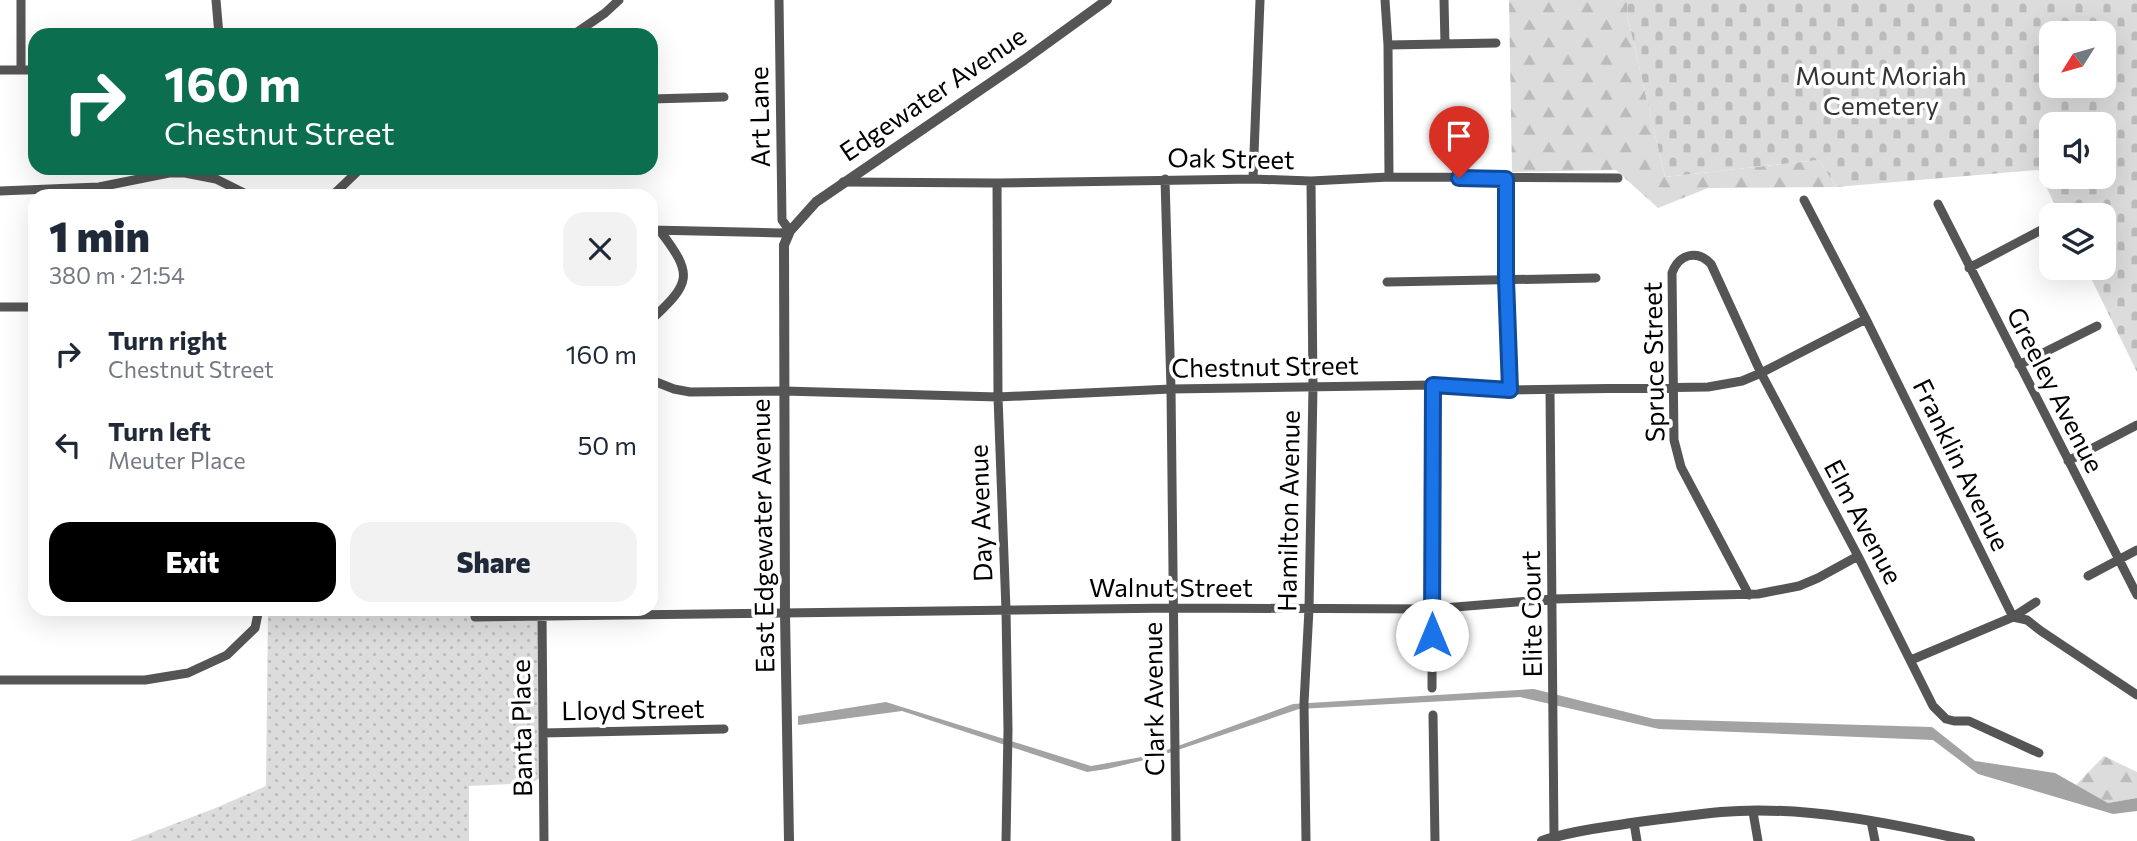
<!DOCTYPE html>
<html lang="en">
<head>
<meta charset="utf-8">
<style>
	:root { --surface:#fff; --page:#f2f2f3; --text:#1f2937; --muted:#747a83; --accent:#000 }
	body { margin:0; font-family:Commissioner,sans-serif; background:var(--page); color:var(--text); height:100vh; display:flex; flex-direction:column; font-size:26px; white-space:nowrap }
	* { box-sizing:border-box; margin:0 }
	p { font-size:23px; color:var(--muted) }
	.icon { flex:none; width:38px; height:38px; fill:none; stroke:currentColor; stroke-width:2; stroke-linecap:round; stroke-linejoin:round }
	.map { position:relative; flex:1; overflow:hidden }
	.drawer { position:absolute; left:28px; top:189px; width:630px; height:427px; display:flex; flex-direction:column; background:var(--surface); border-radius:21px; box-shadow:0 7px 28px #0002 }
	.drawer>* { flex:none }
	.top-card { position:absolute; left:28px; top:28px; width:630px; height:147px; border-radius:21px; box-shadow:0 7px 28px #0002; background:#0b6e4f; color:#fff; overflow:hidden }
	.needle { width:46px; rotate:233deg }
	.buttons { position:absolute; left:2039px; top:21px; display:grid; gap:14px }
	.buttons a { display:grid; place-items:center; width:77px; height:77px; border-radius:14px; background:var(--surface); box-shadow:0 7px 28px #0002; font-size:35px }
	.pin { position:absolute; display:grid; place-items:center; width:60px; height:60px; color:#fff; margin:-72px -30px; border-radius:50% 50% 50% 0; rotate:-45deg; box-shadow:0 0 7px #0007 }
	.pin .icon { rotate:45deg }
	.me { position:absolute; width:77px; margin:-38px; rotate:0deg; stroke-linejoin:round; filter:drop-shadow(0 0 5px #0008) }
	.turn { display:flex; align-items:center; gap:24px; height:147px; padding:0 21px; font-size:32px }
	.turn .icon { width:91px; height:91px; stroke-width:2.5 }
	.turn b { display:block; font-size:49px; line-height:60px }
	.round { display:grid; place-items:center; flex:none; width:74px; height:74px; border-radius:21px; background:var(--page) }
	.summary { display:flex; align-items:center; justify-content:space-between; height:119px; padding:0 21px }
	h1 { font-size:42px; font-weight:800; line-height:52px }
	.cta { display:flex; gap:14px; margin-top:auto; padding:14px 21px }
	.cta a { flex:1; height:80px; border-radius:21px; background:var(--accent); color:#fff; font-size:28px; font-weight:800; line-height:80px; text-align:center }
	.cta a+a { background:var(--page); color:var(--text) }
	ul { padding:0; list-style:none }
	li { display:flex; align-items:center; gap:21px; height:91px; padding:0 21px }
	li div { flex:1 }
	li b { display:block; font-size:26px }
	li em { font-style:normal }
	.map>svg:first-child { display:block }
	.forest { fill:url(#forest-firs) }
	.cemetery { fill:url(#cemetery-stones); fill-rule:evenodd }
	.park { fill:url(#park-dots) }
	.water { fill:#a3a3a3 }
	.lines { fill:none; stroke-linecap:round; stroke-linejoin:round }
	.minor { stroke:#555; stroke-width:9 }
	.tertiary { stroke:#555; stroke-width:10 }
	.route-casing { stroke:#114b97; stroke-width:18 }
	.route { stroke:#1a73e8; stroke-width:12 }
	.labels { text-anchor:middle; stroke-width:7; stroke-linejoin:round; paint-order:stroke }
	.park-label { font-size:26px; fill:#333; stroke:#fff }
	.street-label { font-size:26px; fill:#000; stroke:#fff }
</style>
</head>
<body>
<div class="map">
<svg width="2137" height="841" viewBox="0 0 2137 841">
	<defs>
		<pattern id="forest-firs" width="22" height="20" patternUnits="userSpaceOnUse" patternTransform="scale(1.75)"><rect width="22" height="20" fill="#dcdcdc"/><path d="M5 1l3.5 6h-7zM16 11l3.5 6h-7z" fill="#bbb"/></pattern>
		<pattern id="cemetery-stones" width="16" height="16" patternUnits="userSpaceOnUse" patternTransform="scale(1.75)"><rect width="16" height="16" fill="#dcdcdc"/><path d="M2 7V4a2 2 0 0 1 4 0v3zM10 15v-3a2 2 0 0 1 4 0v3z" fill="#bbb"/></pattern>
		<pattern id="park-dots" width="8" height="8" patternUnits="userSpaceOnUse" patternTransform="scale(1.75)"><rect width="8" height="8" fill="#dcdcdc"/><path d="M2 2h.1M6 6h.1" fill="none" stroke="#bbb" stroke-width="1.8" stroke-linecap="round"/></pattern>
	</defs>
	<rect width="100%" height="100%" fill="#fff"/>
	<!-- forest -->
	<path class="forest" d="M1509,0H1627V15L1665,177L1819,160L1836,187L1708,188L1658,208L1616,170L1512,172Z
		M2104,756L2137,772V798L2108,803L2076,785Z"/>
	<!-- cemetery -->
	<path class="cemetery" d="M1627,0H2137V372L2086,268H2104V215H2060L2038,170L1836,187L1819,160L1665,177L1627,15ZM2051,33H2104V86H2051ZM2051,124H2104V177H2051Z"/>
	<!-- park -->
	<path class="park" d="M268,609H463L467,616L542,614L546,774L532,783L469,786V841H130L218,807L266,786Z"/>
	<!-- water -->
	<path class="water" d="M1534,689L1654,719L1932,727L1975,761L2055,773L2108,803L2137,798V811L2113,814L1978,774L1933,740L1659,729L1520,697L1299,709L1157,757L1107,769L1087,772L902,711L798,725V716L886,702L1091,766L1153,755L1293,704Z"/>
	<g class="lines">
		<!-- minor -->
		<path class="minor" d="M216,0L219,35
			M1385,0L1388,45L1389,177
			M1444,0L1445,44
			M573,35L605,13L619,0
			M1388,45L1496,43
			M0,70H35
			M21,70V0
			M651,99L724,97
			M1165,179L1171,389L1176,841
			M1253,179L1260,0
			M1506,179V279L1510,390
			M843,182L997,183L1253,179L1311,181L1389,177L1618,178
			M997,183L998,397L1006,610L1008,730L1006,841
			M0,191L99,187L169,173H185L216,179L250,196
			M332,196L361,168
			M1804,200L1866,319L2013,617L2027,620L2041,631L2137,695
			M1938,204L2137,595
			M651,230L781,233L790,231L782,220L779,0
			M1969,268L2045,228
			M1387,282L1596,278
			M0,307H35
			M651,320C691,283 694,275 660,231
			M2019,365L2097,326
			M651,380L674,389L690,392L784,391L998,397L1171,389L1433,385L1510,390L1708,387L1742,381L1761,373L1866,319
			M1550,390L1554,837
			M2068,461L2137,425
			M2088,576L2137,550
			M1749,595L1681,467L1674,440L1672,273C1679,254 1697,249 1711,264L1761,373L1858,556L1933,706L1946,719L1954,721H1969L2039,753
			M542,614L544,841
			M475,617L1174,608L1431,609L1553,599L1758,594L1799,586L1818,578L1858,556
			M1911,660L2013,617L2036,602
			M0,680H145L188,673L227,655L255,628L259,609
			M1432,688L1433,385
			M1433,715L1435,841
			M543,733L724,729
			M1753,812L1758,841
			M1871,821L1875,841
			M1634,823L1637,841
			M1306,841L1304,703L1309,609L1313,387L1311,181"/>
		<!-- tertiary -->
		<path class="tertiary" d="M789,841L785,614L784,245L790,231L816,202L1024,60L1107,0
			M1542,841C1571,831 1600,828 1631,823C1661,819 1691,815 1721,812C1802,805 1891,823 1970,841"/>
	</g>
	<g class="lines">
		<defs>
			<path id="route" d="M1432,635L1433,385L1510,390L1506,279V179L1459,178"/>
		</defs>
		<!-- route casing -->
		<use href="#route" class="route-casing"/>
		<!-- route -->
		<use href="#route" class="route"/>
	</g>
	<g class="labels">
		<!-- park labels -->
		<g class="park-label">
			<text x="1881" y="85">Mount Moriah<tspan x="1881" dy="30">Cemetery</tspan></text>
		</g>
		<!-- street labels -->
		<g class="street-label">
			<text transform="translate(933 94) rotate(-34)" y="9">Edgewater Avenue</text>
			<text transform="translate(760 117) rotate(-91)" y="9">Art Lane</text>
			<text transform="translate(1231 159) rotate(1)" y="9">Oak Street</text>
			<text transform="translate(1654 362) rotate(-91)" y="9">Spruce Street</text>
			<text transform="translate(1265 367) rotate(-1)" y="9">Chestnut Street</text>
			<text transform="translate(2055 390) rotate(63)" y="9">Greeley Avenue</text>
			<text transform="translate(1961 465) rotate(64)" y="9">Franklin Avenue</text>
			<text transform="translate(1289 511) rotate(-89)" y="9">Hamilton Avenue</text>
			<text transform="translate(981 513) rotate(-92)" y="9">Day Avenue</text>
			<text transform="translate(1863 522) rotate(62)" y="9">Elm Avenue</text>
			<text transform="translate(763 536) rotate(-91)" y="9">East Edgewater Avenue</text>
			<text x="1171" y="597">Walnut Street</text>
			<text transform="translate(1532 614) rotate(-91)" y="9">Elite Court</text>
			<text transform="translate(1154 699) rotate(-91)" y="9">Clark Avenue</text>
			<text transform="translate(633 710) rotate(-1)" y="9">Lloyd Street</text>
			<text transform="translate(522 728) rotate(-91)" y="9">Banta Place</text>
		</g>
	</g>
</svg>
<div class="buttons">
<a><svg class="needle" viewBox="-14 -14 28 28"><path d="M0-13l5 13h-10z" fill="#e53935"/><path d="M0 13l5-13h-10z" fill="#747a83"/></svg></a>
<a><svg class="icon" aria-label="sound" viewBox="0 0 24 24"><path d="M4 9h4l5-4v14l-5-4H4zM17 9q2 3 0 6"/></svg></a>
<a><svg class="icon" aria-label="layers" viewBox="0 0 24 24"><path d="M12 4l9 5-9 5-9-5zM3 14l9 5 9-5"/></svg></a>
</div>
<div class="pin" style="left:1459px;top:178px;background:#d93025"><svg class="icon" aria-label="arrive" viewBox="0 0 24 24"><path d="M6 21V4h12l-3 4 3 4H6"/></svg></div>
<svg class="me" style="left:1432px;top:635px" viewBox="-20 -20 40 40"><circle r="19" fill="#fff"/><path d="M0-13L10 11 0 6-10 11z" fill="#1a73e8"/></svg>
<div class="top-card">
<div class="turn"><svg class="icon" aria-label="right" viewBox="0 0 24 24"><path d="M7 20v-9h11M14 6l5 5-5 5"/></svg><div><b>160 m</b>Chestnut Street</div></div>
</div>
<section class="drawer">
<div class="summary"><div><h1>1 min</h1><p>380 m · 21:54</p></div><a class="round"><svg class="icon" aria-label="close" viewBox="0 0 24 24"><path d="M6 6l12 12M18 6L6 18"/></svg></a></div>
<ul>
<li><svg class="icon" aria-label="right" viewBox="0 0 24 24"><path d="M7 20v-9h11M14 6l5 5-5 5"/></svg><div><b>Turn right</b><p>Chestnut Street</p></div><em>160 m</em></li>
<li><svg class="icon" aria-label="left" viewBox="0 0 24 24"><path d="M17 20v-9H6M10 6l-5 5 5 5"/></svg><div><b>Turn left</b><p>Meuter Place</p></div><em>50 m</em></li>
</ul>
<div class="cta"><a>Exit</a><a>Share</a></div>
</section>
</div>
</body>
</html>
